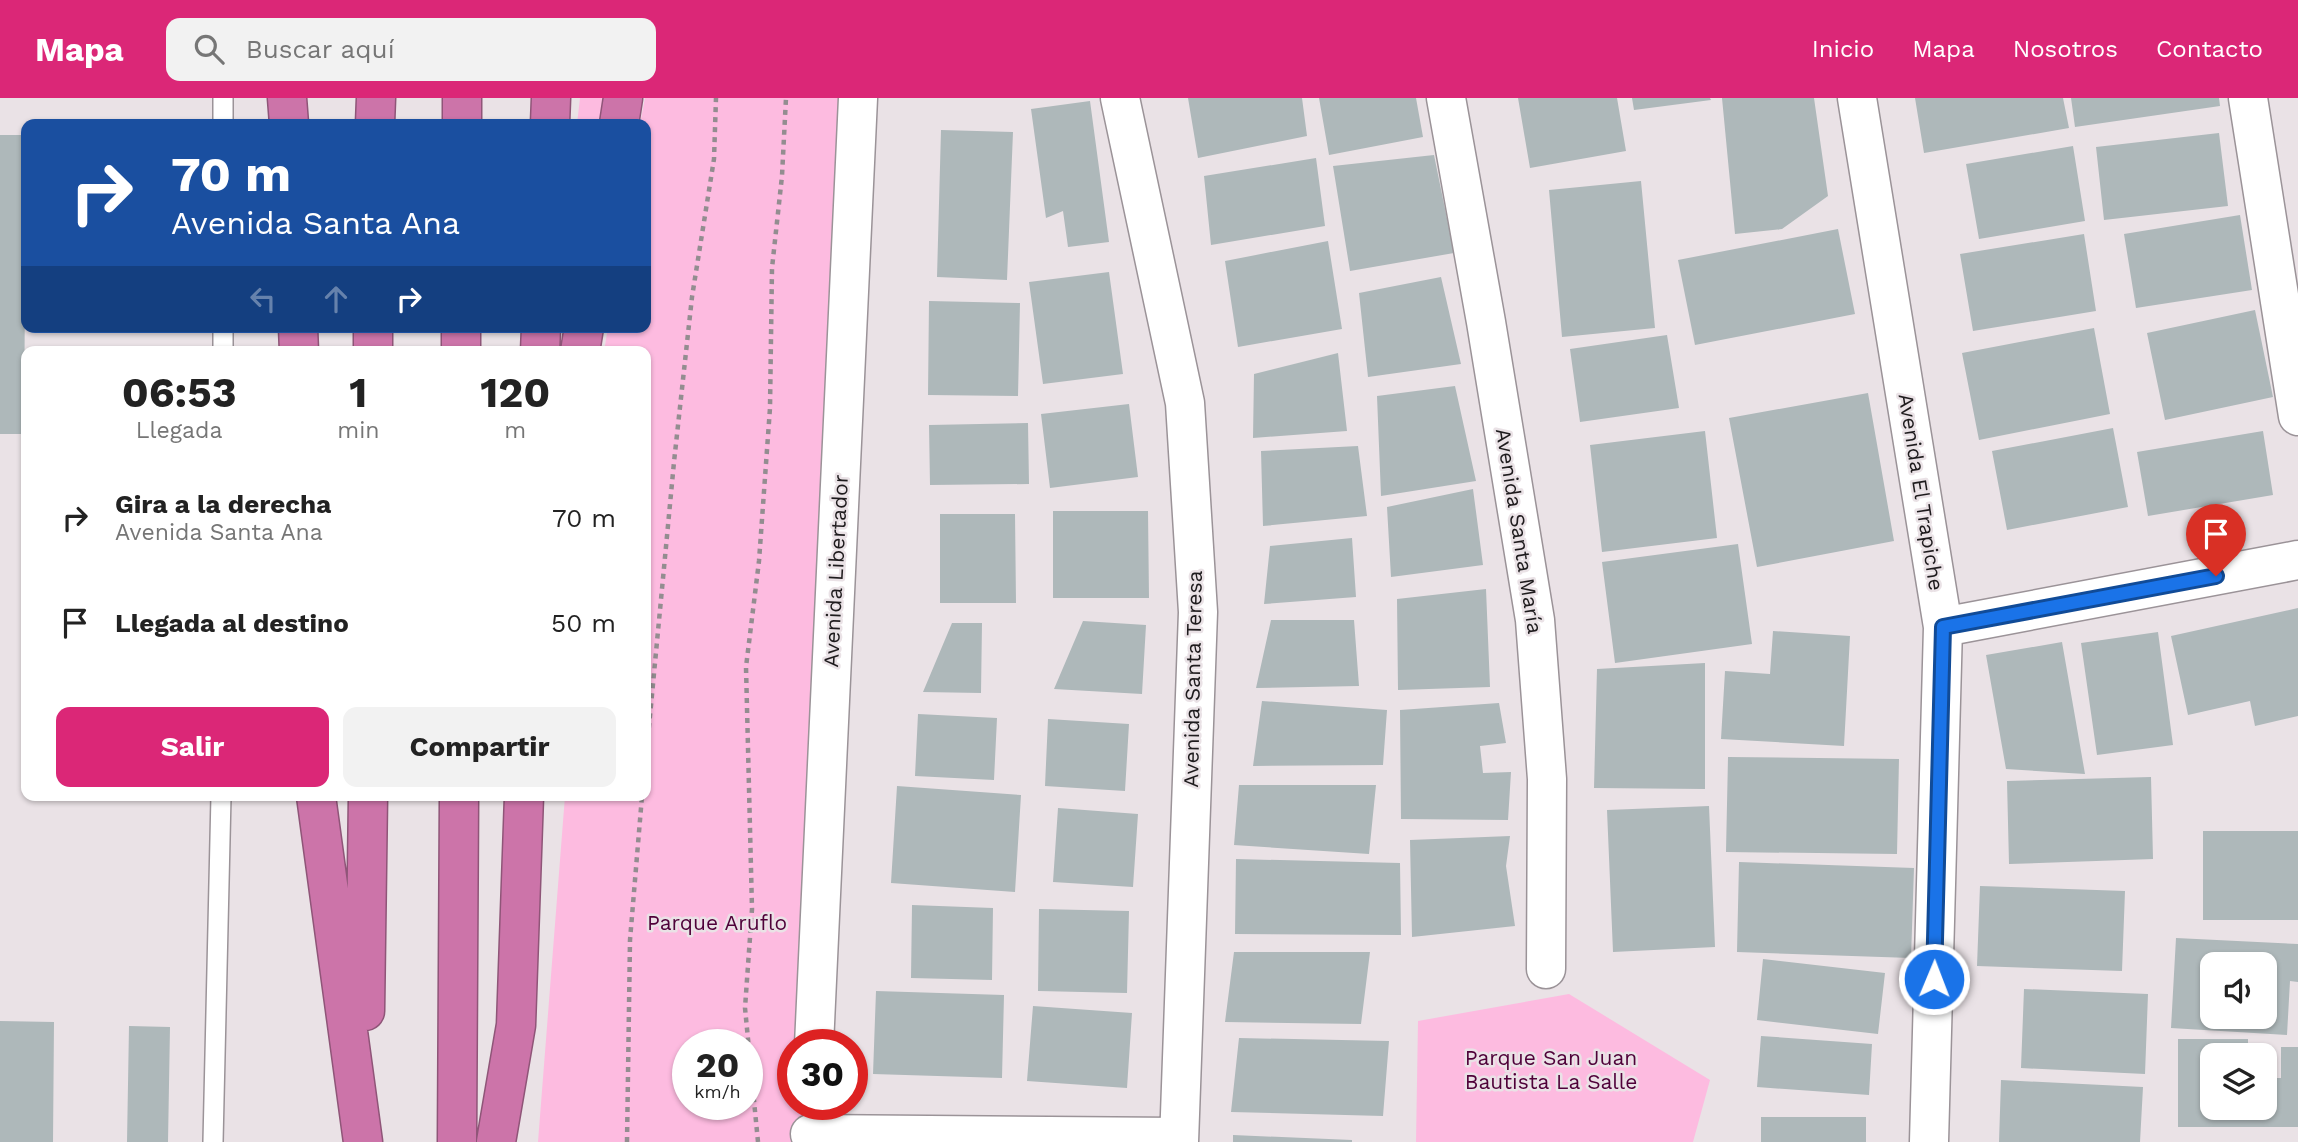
<!DOCTYPE html>
<html lang="es">
<head>
<meta charset="utf-8">
<style>
	:root { --surface:#fff; --page:#f2f2f2; --text:#222; --muted:#767676; --accent:#db2777 }
	body { margin:0; font-family:"Work Sans",sans-serif; background:var(--page); color:var(--text); height:100vh; display:flex; flex-direction:column; font-size:26px; white-space:nowrap }
	* { box-sizing:border-box; margin:0 }
	p { font-size:23px; color:var(--muted) }
	.icon { flex:none; width:38px; height:38px; fill:none; stroke:currentColor; stroke-width:2; stroke-linecap:round; stroke-linejoin:round }
	.map { position:relative; flex:1; overflow:hidden }
	.panel { position:absolute; left:21px; top:248px; width:630px; height:455px; display:flex; flex-direction:column; background:var(--surface); border-radius:14px; box-shadow:0 2px 5px #0004 }
	.panel>* { flex:none }
	.guide { position:absolute; left:21px; top:21px; width:630px; height:214px; border-radius:14px; box-shadow:0 2px 5px #0004; background:#1a4fa0; color:#fff; overflow:hidden }
	.fabs { position:absolute; left:2200px; top:854px; display:grid; gap:14px }
	.fabs a { display:grid; place-items:center; width:77px; height:77px; border-radius:14px; background:var(--surface); box-shadow:0 2px 5px #0004; font-size:35px }
	.speed { position:absolute; left:672px; top:931px; display:flex; gap:14px; font-size:35px; font-weight:700; text-align:center }
	.speed>* { display:grid; place-content:center; width:91px; height:91px; border-radius:50%; background:var(--surface); box-shadow:0 2px 5px #0004; line-height:1 }
	.speed small { font-size:18px; font-weight:400 }
	.speed .limit { border:10px solid #d22; background:#fff; color:#111 }
	.pin { position:absolute; display:grid; place-items:center; width:60px; height:60px; color:#fff; margin:-72px -30px; border-radius:50% 50% 50% 0; rotate:-45deg; box-shadow:0 0 7px #0007 }
	.pin .icon { rotate:45deg }
	.me { position:absolute; width:77px; margin:-38px; rotate:1deg; stroke-linejoin:round; filter:drop-shadow(0 0 5px #0008) }
	.turn { display:flex; align-items:center; gap:24px; height:147px; padding:0 35px; font-size:32px }
	.turn .icon { width:91px; height:91px; stroke-width:2.5 }
	.turn b { display:block; font-size:49px; line-height:60px }
	.lanes { display:flex; align-items:center; height:66px; padding:0 35px; background:#0003; justify-content:center; gap:35px; direction:ltr }
	.lanes .off { opacity:.35 }
	.eta { display:flex; justify-content:space-evenly; align-items:center; height:119px; text-align:center }
	.eta b { font-size:42px; font-weight:700; line-height:49px }
	.button { display:flex; gap:14px; margin-top:auto; padding:14px 35px }
	.button a { flex:1; height:80px; border-radius:14px; background:var(--accent); color:#fff; font-size:28px; font-weight:700; line-height:80px; text-align:center }
	.button a+a { background:var(--page); color:var(--text) }
	ul { padding:0; list-style:none }
	li { display:flex; align-items:center; gap:21px; height:105px; padding:0 35px }
	li div { flex:1 }
	li b { display:block; font-size:26px }
	li em { font-style:normal }
	header { display:flex; align-items:center; gap:42px; box-sizing:border-box; height:98px; padding:0 35px; background:var(--accent); color:#fff }
	header strong { font-size:33px }
	nav { display:flex; gap:38px; margin-inline-start:auto; font-size:24px }
	.search { width:490px; height:63px; background:var(--page); display:flex; align-items:center; gap:18px; box-sizing:border-box; padding:0 24px; border-radius:14px; color:var(--muted); font-size:26px }
	.map>svg:first-child { display:block }
	.green { fill:#fdbbe0; fill-rule:evenodd }
	.building { fill:#aeb8ba; fill-rule:evenodd }
	.lines { fill:none; stroke-linecap:round; stroke-linejoin:round }
	.service-casing { stroke:#9b9398; stroke-width:22 }
	.minor-casing { stroke:#9b9398; stroke-width:41 }
	.motorway-casing { stroke:#8f5578; stroke-width:41 }
	.path { stroke:#938d90; stroke-width:4.5; stroke-dasharray:5 5; stroke-linecap:butt }
	.service { stroke:#fff; stroke-width:19 }
	.minor { stroke:#fff; stroke-width:38 }
	.motorway { stroke:#cc74a9; stroke-width:38 }
	.route-casing { stroke:#114b97; stroke-width:18 }
	.route { stroke:#1a73e8; stroke-width:12 }
	.labels { text-anchor:middle; stroke-width:5; stroke-linejoin:round; paint-order:stroke }
	.street-label { font-size:21px; fill:#1e1b1d; stroke:#eae2e6 }
	.park-label { font-size:21px; fill:#4f0139; stroke:#eae2e6 }
</style>
</head>
<body>
<header>
<strong>Mapa</strong>
<div class="search"><svg class="icon" aria-label="search" viewBox="0 0 24 24"><circle cx="10" cy="10" r="6"/><path d="M15 15l6 6"/></svg>Buscar aquí</div>
<nav><a>Inicio</a><a>Mapa</a><a>Nosotros</a><a>Contacto</a></nav>
</header>
<div class="map">
<svg width="2298" height="1044" viewBox="0 0 2298 1044">
	<rect width="100%" height="100%" fill="#eae2e6"/>
	<!-- green -->
	<path class="green" d="M580,0H604L598,26H577Z
		M645,0H856L813,947H793V1006H810L808,1044H538L565,698H646V254H604L608,229H646V26H640ZM688,947H747V1006H688Z
		M1569,896L1710,982L1693,1044H1416L1418,923Z"/>
	<!-- building -->
	<path class="building" d="M1188,0H1302L1307,38L1198,60Z
		M1319,0H1416L1423,39L1329,57Z
		M1518,0H1617L1626,53L1530,70Z
		M1632,0H1710L1711,2L1634,12Z
		M1722,0H1814L1828,98L1782,131L1735,136Z
		M1915,0H2063L2069,30L1924,55Z
		M2071,0H2219L2220,8L2075,29Z
		M1090,3L1109,144L1068,149L1063,113L1046,120L1031,11Z
		M941,32L1013,34L1007,182L937,179Z
		M2219,35L2228,108L2104,122L2096,49Z
		M0,37H26L24,336H0Z
		M2073,48L2085,123L1979,141L1966,66Z
		M1434,57L1454,155L1350,173L1333,68Z
		M1316,60L1325,128L1211,147L1204,78Z
		M1641,83L1655,230L1562,239L1549,92Z
		M2240,117L2252,192L2136,210L2124,136Z
		M1838,131L1855,216L1695,247L1678,162Z
		M2084,136L2096,213L1973,233L1960,156Z
		M1328,143L1342,231L1238,249L1225,163Z
		M1109,174L1123,276L1043,286L1029,184Z
		M1441,179L1461,266L1368,279L1359,195Z
		M929,203L1020,205L1018,298L928,297Z
		M2255,212L2273,299L2165,322L2147,235Z
		M2094,230L2110,316L1979,342L1962,255Z
		M1667,237L1679,310L1580,324L1570,251Z
		M1338,255L1347,333L1253,340L1254,276Z
		M1455,288L1476,383L1381,398L1377,298Z
		M1868,295L1894,443L1757,469L1729,320Z
		M1129,306L1138,379L1050,390L1041,316Z
		M1028,325L1029,386L930,387L929,327Z
		M2113,330L2128,409L2007,432L1992,353Z
		M1705,333L1717,440L1602,454L1590,347Z
		M2263,333L2273,397L2148,418L2137,354Z
		M1358,348L1367,418L1263,428L1261,353Z
		M1473,391L1483,467L1391,479L1387,409Z
		M1053,413H1148L1149,500H1053Z
		M940,416H1015L1016,505H940Z
		M1352,440L1356,499L1264,506L1270,448Z
		M1738,446L1752,546L1615,565L1602,464Z
		M1486,491L1490,589L1398,592L1397,501Z
		M2298,510V618L2255,628L2250,603L2188,617L2171,538Z
		M1271,522H1354L1359,588L1256,590Z
		M1083,523L1146,527L1142,596L1054,591Z
		M952,525H982L981,595L923,594Z
		M1773,533L1850,538L1844,648L1721,641L1725,573L1770,576Z
		M2158,534L2173,647L2097,657L2081,545Z
		M2062,544L2085,676L2006,671L1986,557Z
		M1705,565V691L1594,690L1597,571Z
		M1262,603L1387,612L1383,667L1253,668Z
		M1499,605L1506,645L1480,648L1483,675L1511,674L1508,722L1401,721L1400,612Z
		M918,616L997,620L994,682L915,678Z
		M1048,621L1129,626L1125,693L1045,688Z
		M1728,659L1899,661L1897,756L1726,754Z
		M2151,679L2153,761L2009,766L2007,683Z
		M1239,687H1376L1369,756L1234,747Z
		M897,688L1021,697L1015,794L891,785Z
		M1709,708L1715,849L1613,854L1607,712Z
		M1058,710L1138,716L1133,789L1053,784Z
		M2203,733H2298V822H2203Z
		M1510,738L1506,768L1515,828L1412,839L1410,742Z
		M1236,761L1400,765L1401,837L1235,836Z
		M1739,764L1914,770L1911,860L1737,854Z
		M1980,788L2125,793L2122,873L1977,868Z
		M912,807L993,810L992,882L911,880Z
		M1039,811L1129,813L1127,895L1038,893Z
		M2176,840L2298,846V884L2290,883L2287,937L2171,930ZM2212,866H2264V919H2212Z
		M1234,854H1370L1361,926L1225,924Z
		M1763,861L1885,875L1878,936L1757,922Z
		M2024,891L2148,896L2145,976L2021,970Z
		M876,893L1004,897L1002,980L873,976Z
		M1033,908L1132,915L1127,990L1027,983Z
		M0,923L54,924L53,1044H0Z
		M129,928L170,929L168,1044H127Z
		M1761,938L1872,946L1869,997L1757,989Z
		M1239,940L1389,943L1383,1018L1231,1014Z
		M2178,941H2248V957H2212V1010H2264V980H2281V949H2298V1029H2178Z
		M2001,982L2143,989L2140,1044H1999Z
		M1761,1019H1866V1044H1761Z
		M1233,1037L1352,1042V1044H1233Z"/>
	<g class="lines">
		<defs>
			<path id="service" d="M223,26V0
				M223,254V229
				M213,1044L221,698"/>
			<path id="minor" d="M1120,0L1185,305L1198,514L1179,1044
				M1446,0L1486,224L1535,522L1547,681L1546,871
				M1857,0L1943,529L1929,1044
				M2248,0L2298,318
				M1943,529L2298,462
				M814,947L858,0
				M810,1036L1179,1039"/>
			<path id="motorway" d="M287,0L289,26
				M375,26L376,0
				M462,26V0
				M550,26L551,0
				M619,26L623,0
				M298,229L299,254
				M373,254V229
				M461,254V229
				M540,254L541,229
				M580,254L584,229
				M316,698L363,1044
				M365,913L368,698
				M457,1044L459,698
				M496,1044L516,927L524,698"/>
		</defs>
		<!-- service casing -->
		<use href="#service" class="service-casing"/>
		<!-- minor casing -->
		<use href="#minor" class="minor-casing"/>
		<!-- motorway casing -->
		<use href="#motorway" class="motorway-casing"/>
		<!-- path -->
		<path class="path" d="M646,660L674,364L692,199L714,61L716,0
			M627,1044L630,842L642,698
			M758,1044L745,910L752,811L746,569L759,463L770,310L772,170L782,78L786,0"/>
		<!-- service -->
		<use href="#service" class="service"/>
		<!-- minor -->
		<use href="#minor" class="minor"/>
		<!-- motorway -->
		<use href="#motorway" class="motorway"/>
	</g>
	<g class="lines">
		<defs>
			<path id="route" d="M1934,881L1943,529L2216,478"/>
		</defs>
		<!-- route casing -->
		<use href="#route" class="route-casing"/>
		<!-- route -->
		<use href="#route" class="route"/>
	</g>
	<g class="labels">
		<!-- street labels -->
		<g class="street-label">
			<text transform="translate(1921 394) rotate(81)" y="7">Avenida El Trapiche</text>
			<text transform="translate(1519 433) rotate(81)" y="7">Avenida Santa María</text>
			<text transform="translate(836 473) rotate(-87)" y="7">Avenida Libertador</text>
			<text transform="translate(1193 581) rotate(-89)" y="7">Avenida Santa Teresa</text>
		</g>
		<!-- park labels -->
		<g class="park-label">
			<text x="717" y="832">Parque Aruflo</text>
			<text x="1551" y="967">Parque San Juan<tspan x="1551" dy="24">Bautista La Salle</tspan></text>
		</g>
	</g>
</svg>
<div class="fabs">
<a><svg class="icon" aria-label="sound" viewBox="0 0 24 24"><path d="M4 9h4l5-4v14l-5-4H4zM17 9q2 3 0 6"/></svg></a>
<a><svg class="icon" aria-label="layers" viewBox="0 0 24 24"><path d="M12 4l9 5-9 5-9-5zM3 14l9 5 9-5"/></svg></a>
</div>
<div class="speed"><div>20<small>km/h</small></div><div class="limit">30</div></div>
<div class="pin" style="left:2216px;top:478px;background:#d93025"><svg class="icon" aria-label="arrive" viewBox="0 0 24 24"><path d="M6 21V4h12l-3 4 3 4H6"/></svg></div>
<svg class="me" style="left:1934px;top:881px" viewBox="-20 -20 40 40"><circle r="17" fill="#1a73e8" stroke="#fff" stroke-width="3"/><path d="M0-11L8 9 0 5-8 9z" fill="#fff"/></svg>
<div class="guide">
<div class="turn"><svg class="icon" aria-label="right" viewBox="0 0 24 24"><path d="M7 20v-9h11M14 6l5 5-5 5"/></svg><div><b>70 m</b>Avenida Santa Ana</div></div>
<div class="lanes"><svg class="icon off" aria-label="left" viewBox="0 0 24 24"><path d="M17 20v-9H6M10 6l-5 5 5 5"/></svg><svg class="icon off" aria-label="ahead" viewBox="0 0 24 24"><path d="M12 20V5M6 11l6-6 6 6"/></svg><svg class="icon" aria-label="right" viewBox="0 0 24 24"><path d="M7 20v-9h11M14 6l5 5-5 5"/></svg></div>
</div>
<section class="panel">
<div class="eta">
<div><b>06:53</b><p>Llegada</p></div>
<div><b>1</b><p>min</p></div>
<div><b>120</b><p>m</p></div>
</div>
<ul>
<li><svg class="icon" aria-label="right" viewBox="0 0 24 24"><path d="M7 20v-9h11M14 6l5 5-5 5"/></svg><div><b>Gira a la derecha</b><p>Avenida Santa Ana</p></div><em>70 m</em></li>
<li><svg class="icon" aria-label="arrive" viewBox="0 0 24 24"><path d="M6 21V4h12l-3 4 3 4H6"/></svg><div><b>Llegada al destino</b></div><em>50 m</em></li>
</ul>
<div class="button"><a>Salir</a><a>Compartir</a></div>
</section>
</div>
</body>
</html>
